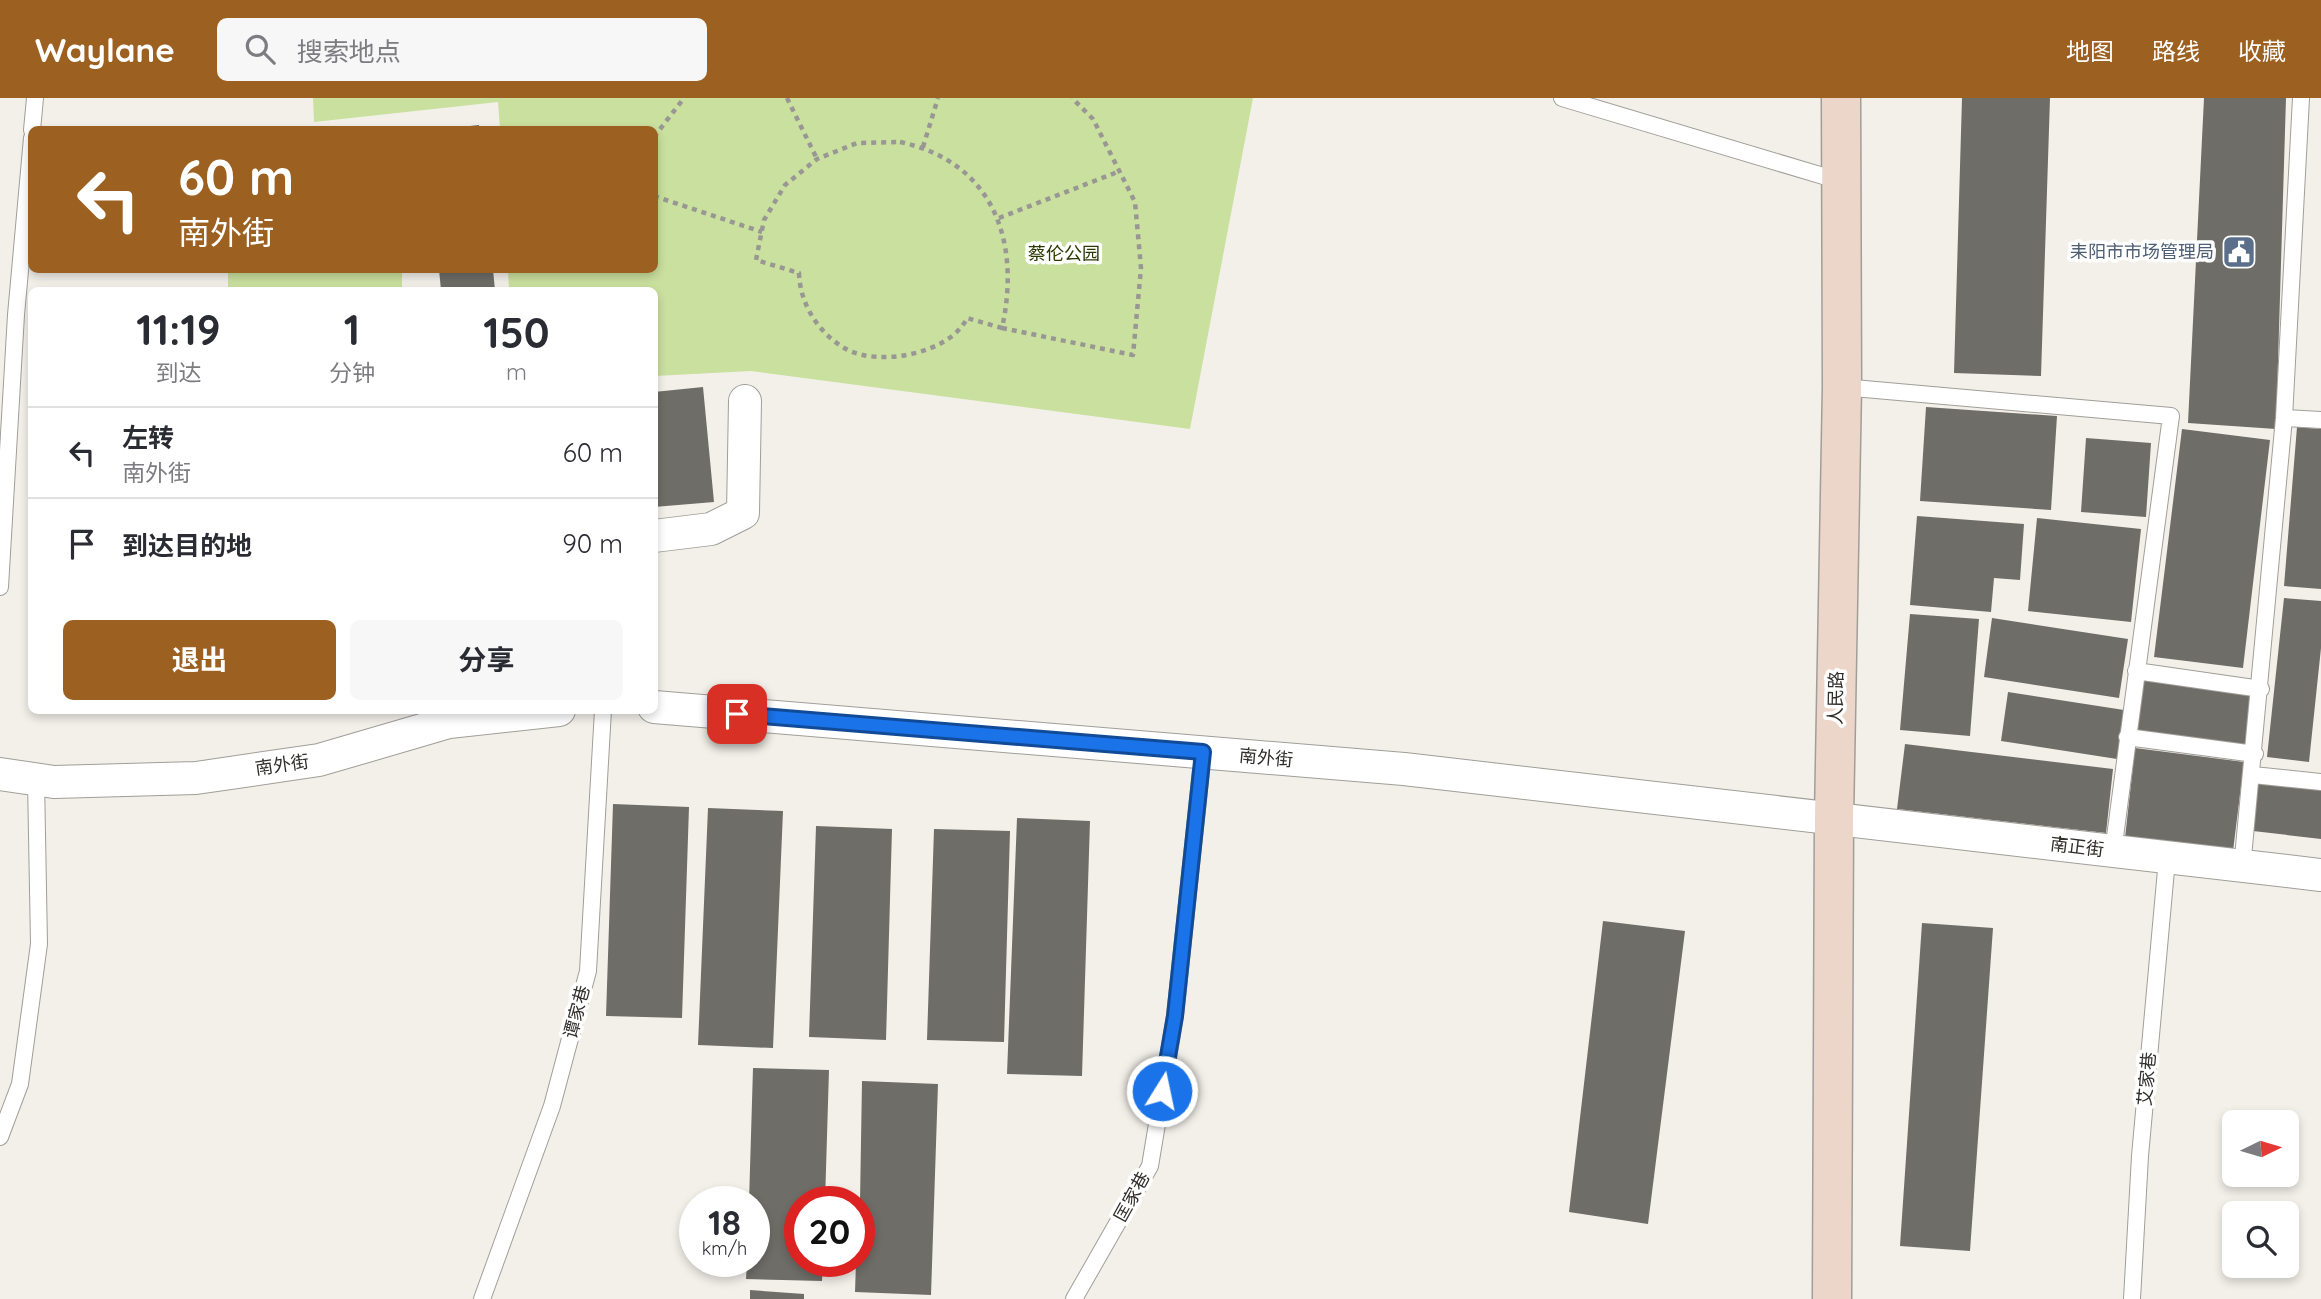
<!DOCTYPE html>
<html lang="zh">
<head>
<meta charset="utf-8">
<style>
	:root { --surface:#fff; --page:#f7f7f7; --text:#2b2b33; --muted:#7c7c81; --line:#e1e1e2; --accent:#9c6021 }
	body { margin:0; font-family:Quicksand,"Noto Sans SC",sans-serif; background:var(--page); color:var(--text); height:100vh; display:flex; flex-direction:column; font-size:26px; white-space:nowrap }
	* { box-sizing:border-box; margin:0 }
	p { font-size:23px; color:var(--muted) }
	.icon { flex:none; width:38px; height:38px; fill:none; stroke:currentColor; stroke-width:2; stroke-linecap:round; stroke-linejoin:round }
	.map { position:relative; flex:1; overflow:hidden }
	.details { position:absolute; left:28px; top:189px; width:630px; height:427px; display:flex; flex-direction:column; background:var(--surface); border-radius:10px; box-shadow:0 4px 10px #0003 }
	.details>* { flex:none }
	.hud { position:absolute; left:28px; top:28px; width:630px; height:147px; border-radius:10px; box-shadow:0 4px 10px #0003; background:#9c6021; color:#fff; overflow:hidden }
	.needle { width:46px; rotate:85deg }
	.controls { position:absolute; left:2222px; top:1012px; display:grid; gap:14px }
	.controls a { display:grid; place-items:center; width:77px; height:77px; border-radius:10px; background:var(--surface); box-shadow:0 4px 10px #0003; font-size:35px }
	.speed { position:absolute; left:679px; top:1088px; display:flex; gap:14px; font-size:35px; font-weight:700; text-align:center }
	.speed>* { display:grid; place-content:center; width:91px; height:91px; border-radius:50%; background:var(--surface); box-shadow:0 4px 10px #0003; line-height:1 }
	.speed small { font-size:18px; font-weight:400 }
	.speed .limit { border:10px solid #d22; background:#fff; color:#111 }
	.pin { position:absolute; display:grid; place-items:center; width:60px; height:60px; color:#fff; margin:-30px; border-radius:14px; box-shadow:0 4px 10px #0006 }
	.me { position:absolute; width:77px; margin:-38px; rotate:10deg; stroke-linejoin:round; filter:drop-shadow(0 0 5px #0008) }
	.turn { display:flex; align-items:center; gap:24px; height:147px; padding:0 35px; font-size:32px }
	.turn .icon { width:91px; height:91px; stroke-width:2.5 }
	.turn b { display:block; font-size:49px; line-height:60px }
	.eta { display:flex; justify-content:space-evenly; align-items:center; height:119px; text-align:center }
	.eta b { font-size:42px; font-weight:700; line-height:49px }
	.primary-button { display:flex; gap:14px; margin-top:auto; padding:14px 35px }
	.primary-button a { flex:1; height:80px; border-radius:10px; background:var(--accent); color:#fff; font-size:28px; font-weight:700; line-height:80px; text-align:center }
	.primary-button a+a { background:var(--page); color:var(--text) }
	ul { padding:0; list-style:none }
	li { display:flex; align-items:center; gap:21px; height:91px; padding:0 35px; border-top:2px solid var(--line) }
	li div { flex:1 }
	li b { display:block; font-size:26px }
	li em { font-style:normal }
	header { display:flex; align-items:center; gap:42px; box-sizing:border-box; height:98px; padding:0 35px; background:var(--accent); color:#fff }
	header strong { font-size:33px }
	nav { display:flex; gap:38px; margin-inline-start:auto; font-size:24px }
	.search { width:490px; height:63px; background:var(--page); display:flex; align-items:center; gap:18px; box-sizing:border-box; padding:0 24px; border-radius:10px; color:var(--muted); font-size:26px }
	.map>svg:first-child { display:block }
	.green { fill:#cae09e }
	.building { fill:#6f6d68 }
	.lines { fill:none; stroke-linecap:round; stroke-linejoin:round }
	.lane-casing { stroke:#a19e99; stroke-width:18 }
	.street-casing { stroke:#a19e99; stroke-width:34 }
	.secondary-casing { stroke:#a19e99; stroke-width:41 }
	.path { stroke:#999793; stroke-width:4.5; stroke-dasharray:5 5; stroke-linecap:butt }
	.lane { stroke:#fff; stroke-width:16 }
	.street { stroke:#fff; stroke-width:32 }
	.secondary { stroke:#ebd6c9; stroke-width:38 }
	.route-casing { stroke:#114b97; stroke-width:18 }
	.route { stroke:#1a73e8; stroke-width:12 }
	.labels { text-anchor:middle; stroke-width:7; stroke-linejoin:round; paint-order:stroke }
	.service-label { font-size:18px; fill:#4e5e75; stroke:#fff; text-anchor:end }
	.park-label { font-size:18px; fill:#2b3900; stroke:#fff }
	.street-label { font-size:18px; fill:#2f2e2b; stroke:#fff }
</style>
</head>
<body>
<header>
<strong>Waylane</strong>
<div class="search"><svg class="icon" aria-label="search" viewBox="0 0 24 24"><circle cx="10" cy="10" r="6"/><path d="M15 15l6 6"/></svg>搜索地点</div>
<nav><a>地图</a><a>路线</a><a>收藏</a></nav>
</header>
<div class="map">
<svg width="2321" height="1201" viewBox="0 0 2321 1201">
	<rect width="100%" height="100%" fill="#f3f0ea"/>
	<!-- green -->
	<path class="green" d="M313,0H1253L1190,331L751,273L655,278L654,192H509L508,172H654V32L500,31L498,4L314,24Z
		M228,172H402V192H228Z"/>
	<!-- building -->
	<path class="building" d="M1962,0H2050L2041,278L1954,275Z
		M2204,0H2286L2276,331L2188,325Z
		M479,27V32H452V30Z
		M439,172H493L495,192H441Z
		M703,289L714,404L654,409V294Z
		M1926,309L2057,318L2051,412L1920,403Z
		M2297,329L2321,331V491L2284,488Z
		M2182,331L2270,342L2243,570L2154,559Z
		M2086,340L2151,345L2146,419L2081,414Z
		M1917,418L2024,426L2020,482L1994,480L1991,514L1910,507Z
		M2037,420L2141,431L2131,524L2028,513Z
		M2284,500L2321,503V550L2309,664L2267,659Z
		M1910,516L1979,521L1970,638L1900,632Z
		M1992,520L2128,541L2119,600L1984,579Z
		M2141,578L2251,596L2245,648L2136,633Z
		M2008,594L2124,612L2117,661L2001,643Z
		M1905,646L2113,671L2106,735L1897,711Z
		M2135,650L2244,664L2233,753L2125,740Z
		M2257,685L2321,691V741L2253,733Z
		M613,706L689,709L682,920L606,918Z
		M708,710L783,713L773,950L698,947Z
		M1017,720L1090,723L1082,978L1007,976Z
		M816,728L892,731L886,942L809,939Z
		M934,731L1010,733L1004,944L927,942Z
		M1603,823L1685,833L1648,1126L1569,1114Z
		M1922,825L1993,830L1970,1153L1900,1148Z
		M753,970L829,972L825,1104H800V1164H823L822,1183L746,1181L747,1164H754V1104H749Z
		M862,983L938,986L931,1197L855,1194L856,1164H859Z
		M750,1192L804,1196V1201H750Z"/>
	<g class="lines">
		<defs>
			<path id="lane" d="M1562,0L1840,83
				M32,32L35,0
				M1842,289L2171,318L2113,754
				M2284,320L2321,322
				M0,489L16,217L32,40
				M2136,573L2261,591
				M2127,639L2255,656
				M2253,677L2321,684
				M2242,770L2284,320L2301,0
				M0,1039L20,986L39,846L36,682
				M482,1201L552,1008L588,873L603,612
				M1074,1201L1150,1068L1175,918L1203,654
				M2132,1201L2140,1058L2167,761"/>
			<path id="street" d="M654,438L711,431L743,415L745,303
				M654,609L1404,671L2321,777
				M0,676L54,684L196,680L319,662L449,624L559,612"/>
			<path id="secondary" d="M1832,1201L1834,720L1842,289L1841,0"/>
		</defs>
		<!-- lane casing -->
		<use href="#lane" class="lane-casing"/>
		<!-- street casing -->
		<use href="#street" class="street-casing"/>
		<!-- secondary casing -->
		<use href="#secondary" class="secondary-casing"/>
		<!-- path -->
		<path class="path" d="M787,0L817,61
			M654,39L684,0
			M900,44C994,64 1021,144 1002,230L967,220C950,256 879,269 846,251C818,235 800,206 799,175L756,162L764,122L785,87L817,61L857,45Z
			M923,49L938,0
			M654,98L762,134
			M999,120L1120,73
			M1002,230L1133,257L1141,170L1135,104L1093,21L1072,0"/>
		<!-- lane -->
		<use href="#lane" class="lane"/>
		<!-- street -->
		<use href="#street" class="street"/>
		<!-- secondary -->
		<use href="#secondary" class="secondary"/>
	</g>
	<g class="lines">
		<defs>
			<path id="route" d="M737,616L1203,654L1175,918L1162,993"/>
		</defs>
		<!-- route casing -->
		<use href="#route" class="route-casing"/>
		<!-- route -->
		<use href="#route" class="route"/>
	</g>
	<!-- icons -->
	<defs>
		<symbol id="civic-square" viewBox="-11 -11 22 22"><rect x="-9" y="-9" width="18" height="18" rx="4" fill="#5c6f8a" stroke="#fff"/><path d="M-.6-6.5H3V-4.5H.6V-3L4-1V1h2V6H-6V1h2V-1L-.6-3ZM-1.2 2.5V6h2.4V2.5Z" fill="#fff"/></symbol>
	</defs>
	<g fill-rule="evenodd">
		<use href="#civic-square" x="2220" y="135" width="38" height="38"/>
	</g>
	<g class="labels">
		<!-- service labels -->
		<g class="service-label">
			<text x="2214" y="160">耒阳市市场管理局</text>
		</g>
		<!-- park labels -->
		<g class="park-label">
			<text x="1064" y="162">蔡伦公园</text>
		</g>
		<!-- street labels -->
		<g class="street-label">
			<text transform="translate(1836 600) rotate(-89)" y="6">人民路</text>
			<text transform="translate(1266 660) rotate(5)" y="6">南外街</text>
			<text transform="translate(282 667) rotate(-8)" y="6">南外街</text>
			<text transform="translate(2077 749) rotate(7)" y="6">南正街</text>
			<text transform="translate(577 914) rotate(-75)" y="6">谭家巷</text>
			<text transform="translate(2147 981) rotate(-85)" y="6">艾家巷</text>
			<text transform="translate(1132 1099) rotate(-61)" y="6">匡家巷</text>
		</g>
	</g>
</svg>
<div class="controls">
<a><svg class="needle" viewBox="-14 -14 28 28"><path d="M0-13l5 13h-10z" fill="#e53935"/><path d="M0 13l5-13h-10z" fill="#7c7c81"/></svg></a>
<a><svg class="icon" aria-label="search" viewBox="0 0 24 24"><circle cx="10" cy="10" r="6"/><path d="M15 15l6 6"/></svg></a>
</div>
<div class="speed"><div>18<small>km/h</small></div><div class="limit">20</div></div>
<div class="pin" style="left:737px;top:616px;background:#d93025"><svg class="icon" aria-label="arrive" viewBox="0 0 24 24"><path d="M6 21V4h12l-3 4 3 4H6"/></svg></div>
<svg class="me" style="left:1162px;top:993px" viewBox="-20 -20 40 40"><circle r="17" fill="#1a73e8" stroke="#fff" stroke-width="3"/><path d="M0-11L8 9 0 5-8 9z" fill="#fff"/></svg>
<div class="hud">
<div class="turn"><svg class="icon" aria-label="left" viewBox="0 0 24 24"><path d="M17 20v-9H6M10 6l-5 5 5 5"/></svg><div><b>60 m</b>南外街</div></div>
</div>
<section class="details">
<div class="eta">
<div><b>11:19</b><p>到达</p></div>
<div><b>1</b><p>分钟</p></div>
<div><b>150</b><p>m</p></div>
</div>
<ul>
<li><svg class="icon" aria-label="left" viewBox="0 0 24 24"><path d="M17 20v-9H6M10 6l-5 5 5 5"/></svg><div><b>左转</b><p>南外街</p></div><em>60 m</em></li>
<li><svg class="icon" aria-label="arrive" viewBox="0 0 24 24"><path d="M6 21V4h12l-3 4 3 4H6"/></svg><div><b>到达目的地</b></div><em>90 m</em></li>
</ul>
<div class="primary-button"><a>退出</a><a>分享</a></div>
</section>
</div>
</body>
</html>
